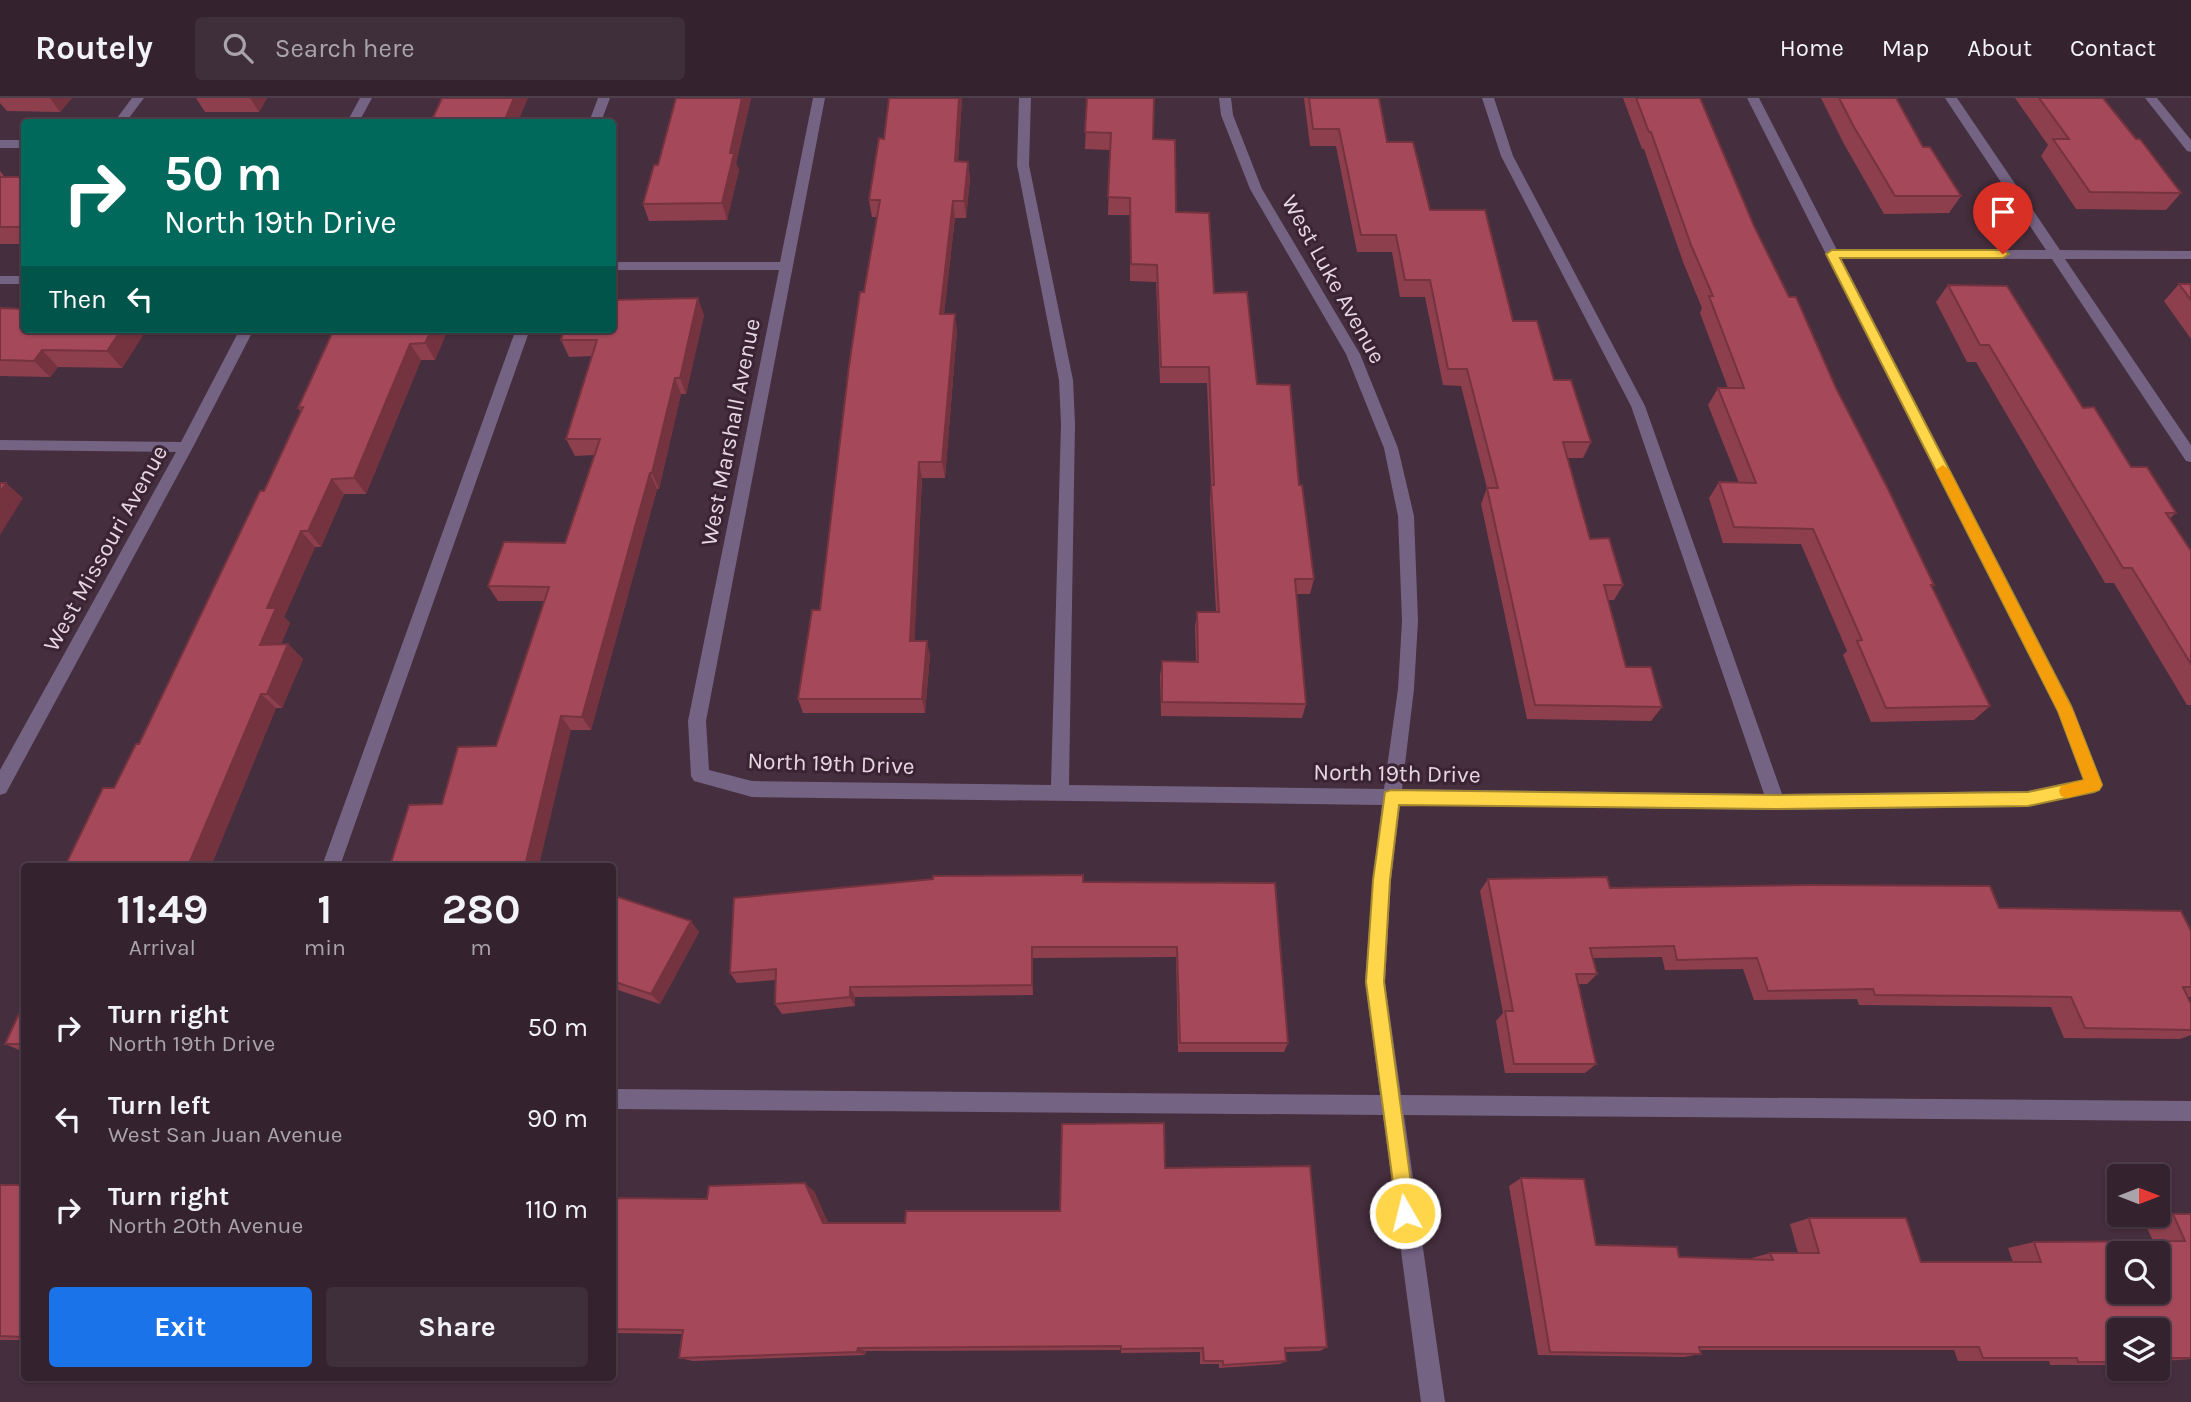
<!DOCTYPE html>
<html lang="en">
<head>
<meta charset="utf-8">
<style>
	:root { --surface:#34222e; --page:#3f2f3a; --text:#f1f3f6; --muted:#a9a4aa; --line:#4e3f4a; --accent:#1a73e8 }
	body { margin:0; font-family:Karla,sans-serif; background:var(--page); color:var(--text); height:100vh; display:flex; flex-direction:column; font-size:26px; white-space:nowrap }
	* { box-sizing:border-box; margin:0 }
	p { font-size:23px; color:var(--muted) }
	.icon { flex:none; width:38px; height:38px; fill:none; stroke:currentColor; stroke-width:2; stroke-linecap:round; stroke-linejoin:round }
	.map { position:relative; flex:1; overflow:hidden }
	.panel { position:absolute; left:21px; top:765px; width:595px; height:518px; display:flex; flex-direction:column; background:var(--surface); border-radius:7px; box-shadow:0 2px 5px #0004,0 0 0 2px var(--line) }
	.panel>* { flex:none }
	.banner { position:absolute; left:21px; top:21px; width:595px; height:214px; border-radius:7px; box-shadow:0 2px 5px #0004,0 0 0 2px var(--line); background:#00695c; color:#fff; overflow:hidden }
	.needle { width:46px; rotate:90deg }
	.fabs { position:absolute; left:2107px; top:1066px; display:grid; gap:14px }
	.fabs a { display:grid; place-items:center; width:63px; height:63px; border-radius:7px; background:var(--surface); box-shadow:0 2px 5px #0004,0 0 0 2px var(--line); font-size:35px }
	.pin { position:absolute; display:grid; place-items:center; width:60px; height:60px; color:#fff; margin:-72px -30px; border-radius:50% 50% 50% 0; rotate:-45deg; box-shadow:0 0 7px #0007 }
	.pin .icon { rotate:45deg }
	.me { position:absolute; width:77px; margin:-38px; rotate:352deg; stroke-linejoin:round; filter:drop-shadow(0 0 5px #0008) }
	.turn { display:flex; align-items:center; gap:24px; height:147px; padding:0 28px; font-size:32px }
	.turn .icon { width:91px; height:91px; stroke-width:2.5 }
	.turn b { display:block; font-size:49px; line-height:60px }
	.then { display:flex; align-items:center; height:66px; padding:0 28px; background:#0003; gap:14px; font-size:26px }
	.eta { display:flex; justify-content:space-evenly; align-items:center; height:119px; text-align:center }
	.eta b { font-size:42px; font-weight:700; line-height:49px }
	.action { display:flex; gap:14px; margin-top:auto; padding:14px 28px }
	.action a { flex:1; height:80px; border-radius:7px; background:var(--accent); color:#fff; font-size:28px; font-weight:700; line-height:80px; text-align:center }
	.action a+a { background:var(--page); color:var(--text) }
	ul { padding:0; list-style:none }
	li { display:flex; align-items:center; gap:21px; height:91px; padding:0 28px }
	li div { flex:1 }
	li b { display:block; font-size:26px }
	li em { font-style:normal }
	header { display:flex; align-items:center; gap:42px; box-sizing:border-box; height:98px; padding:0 35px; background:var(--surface); border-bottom:2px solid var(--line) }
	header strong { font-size:33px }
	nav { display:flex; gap:38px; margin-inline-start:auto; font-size:24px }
	.search { width:490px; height:63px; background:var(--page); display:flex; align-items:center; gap:18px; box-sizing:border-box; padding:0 24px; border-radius:7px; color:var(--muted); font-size:26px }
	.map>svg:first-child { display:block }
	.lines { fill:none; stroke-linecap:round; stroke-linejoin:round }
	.minor { fill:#756384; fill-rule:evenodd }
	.wall { fill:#8e3f4d }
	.shaded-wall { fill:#74333f }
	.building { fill:#a5495a; stroke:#74333f; stroke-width:2; fill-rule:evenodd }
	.route { fill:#ffd54a; stroke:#a68a30; stroke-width:2 }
	.slow { fill:#f59e0b }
	.labels { text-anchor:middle; stroke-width:6; stroke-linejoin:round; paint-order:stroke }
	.street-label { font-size:23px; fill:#e7d7e1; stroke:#3a2433 }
</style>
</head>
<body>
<header>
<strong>Routely</strong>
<div class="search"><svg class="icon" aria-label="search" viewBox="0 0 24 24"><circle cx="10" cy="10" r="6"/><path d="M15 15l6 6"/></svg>Search here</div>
<nav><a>Home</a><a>Map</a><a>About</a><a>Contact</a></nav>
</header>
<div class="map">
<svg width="2191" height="1304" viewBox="0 0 2191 1304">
	<rect width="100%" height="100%" fill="#452e3d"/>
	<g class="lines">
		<!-- minor -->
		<path class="minor" d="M132,0H144L126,24H114Z
			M360,0H372L359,24H347Z
			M598,0H610L601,24H589Z
			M813,0H825L706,623L709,672L752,683L1051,687L1061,326L1059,282L1017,67L1019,0H1031L1029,67L1073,282L1075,326L1069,687L1384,691L1398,591L1402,523L1398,418L1384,350L1346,256L1250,91L1221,17L1219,0H1231L1233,17L1262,91L1360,256L1398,350L1414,418L1418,523L1414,591L1402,691L1764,696L1631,308L1501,58L1482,0H1494L1513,58L1645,308L1782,696L2028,693L2083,682L2057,613L1747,0H1759L1837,152H2046L1945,0H1957L2060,152L2191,153V161H2065L2191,347V364L2186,363L2052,161L1841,160L2074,613L2103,687L2100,692L2028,709L1775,712L1400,707L1391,782L1385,884L1401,997L2191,1003V1023L1404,1017L1445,1304H1421L1383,1017L612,1011V991L1380,997L1365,884L1373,782L1382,707L752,699L694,683L691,678L688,623L779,172H612V164H780Z
			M2145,0H2157L2191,42V54L2187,53Z
			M0,42H24V50H0Z
			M0,178H24V186H0Z
			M240,231H254L193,349L6,695L0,697V672L176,354L0,352V342L181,344Z
			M516,231H530L340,768H322Z"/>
	</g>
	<!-- wall -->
	<path class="wall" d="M0,0H72L60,14L7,13L0,5Z
		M196,0H267L259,14H205Z
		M676,0H751L736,65L739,72L727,122L649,123L643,106L658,67Z
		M889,0H962L958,63L968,64L970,81L966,120H955L944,216L957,232L945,380H922L914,543L930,557L925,615H803L798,601L820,512L864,194L877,119H872L869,102L884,41Z
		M1087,0L1153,41L1176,114L1257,286L1299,387L1314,481L1310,496H1296L1306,606L1302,620L1161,618L1160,578L1162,563L1196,564L1195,529L1197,514H1216L1210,403L1211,388L1207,285H1160L1156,184L1130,183V117H1108L1110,52L1085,51Z
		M1304,0H1379L1387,44L1430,112L1513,223L1554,282L1591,344L1583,360H1568L1590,441L1623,487L1614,502H1608L1626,569L1662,609L1651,623L1527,621L1481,406L1487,390L1461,288L1443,287L1425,199H1400L1392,154H1357L1336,48H1310Z
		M1623,0H1700L1754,128L1836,290L1934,487L1932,489L1990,608L1974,622L1871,624L1843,557L1847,553L1801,446L1723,445L1709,400L1719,384L1739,385L1708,307L1718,290H1728L1700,215L1702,210L1683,164L1644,51H1642Z
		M1821,0H1896L1923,49L1961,98L1949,115L1884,116L1844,46Z
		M2015,0H2103L2181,95L2166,112L2076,111L2041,58L2048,47Z
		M0,73L5,79H24V146H0Z
		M2179,186H2191V241L2164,203Z
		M1948,187L2083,310L2131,369L2176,415L2170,420L2191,453V607H2187L2114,485H2105L1976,264H1967L1936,204Z
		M0,210L24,231H147L122,270L58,269L50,279L0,278Z
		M704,217L686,296H681L659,391H657L591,632H571L442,706L496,648L544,503H498L488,488L565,445L594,357L575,358L566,341L592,258L569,259L561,242Z
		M334,231H448L435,262H421L366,396H344L321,449H315L284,519L290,525L281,546H288L303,561L282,610H276L211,768H65L114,690L139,646L264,393L301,314L298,310Z
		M1488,781L1610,790L1999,810L2191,833V899H2188L2191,906V937L2180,941L2064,940L2051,909L1859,907L1857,901L1754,902L1743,871L1665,872L1662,859L1593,860L1597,876L1587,886H1579L1596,966L1585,975H1505L1496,923L1503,915L1480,793Z
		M1083,784L1275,785L1288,945L1284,954H1178L1176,859L1033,860V897L855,899V908L782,916L775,906L776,882L737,885L730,875Z
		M612,797L699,834L660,906L612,890Z
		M24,905V954L5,946Z
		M1165,1070L1327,1249L1320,1253L1286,1254V1263L1280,1266L1219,1270V1266H1200V1254L1121,1255V1252L866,1253L865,1257L693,1263L679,1260L682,1236L612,1235V1100L707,1101L814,1093L828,1125H905L1060,1113Z
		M1521,1080L1596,1147L1679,1159L1752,1162V1160L1770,1155H1798L1790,1126L1809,1120L1921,1164H2013L2008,1150L2034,1144L2153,1143L2144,1123L2173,1116H2191V1261L2164,1263L2165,1264L2158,1265V1232H2119V1267H2050L2049,1263H1958L1954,1252H1700L1701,1256L1684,1259L1538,1257L1509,1088Z
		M0,1087H24V1242H0Z"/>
	<!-- shaded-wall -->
	<path class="shaded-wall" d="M50,0H72L60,14Z
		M250,0H267L259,14Z
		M514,0H528L518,24H504Z
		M742,0H751L736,65L739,72L727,122L722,105L730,55Z
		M959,0H962L957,81L955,63Z
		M968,64L970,81L966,120L964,103Z
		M953,103L955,120L942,233L940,216Z
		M698,200L704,217L686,296L680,280Z
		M955,216L957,232L945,380L942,364Z
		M122,231H147L122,270L107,253Z
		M432,231H448L435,262L425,245Z
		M410,246L421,262L366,396L354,380Z
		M42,252L58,269L50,279L34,263Z
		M675,280L681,296L659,391L652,375Z
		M919,364L922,380L914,557L910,543Z
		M650,375L657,391L591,632L582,619Z
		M332,381L344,396L321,449L308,433Z
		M6,385L23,400L0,437V394Z
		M301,433L315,449L284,519L290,525L275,561L260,547L267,510Z
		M927,543L930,557L925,615L922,601Z
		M288,546L303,561L282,610L267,596Z
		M261,596L276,610L211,768H188Z
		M561,618L571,632L539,768H525Z
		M691,823L699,834L660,906L651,896Z
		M1032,849L1033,860V897L1032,887Z
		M850,889L855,899V908L850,899Z
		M805,1085L814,1093L832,1133L823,1125Z
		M858,1250L866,1253L865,1257L857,1254Z"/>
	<!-- building -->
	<path class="building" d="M442,0H514L504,24H431Z
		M676,0H742L730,55H734L722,105L643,106L654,67H658Z
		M889,0H959L955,63L968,64L964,103H953L940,216H955L942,364H919L910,543H927L922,601H798L812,512H820L849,268L860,194H864L880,102H869L879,40L884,41Z
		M1087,0H1154L1153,41L1175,42L1176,114L1209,115L1214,195L1247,194L1257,286L1290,287L1299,387H1302L1314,481H1295L1306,606L1162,604V563L1198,564L1197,514H1219L1211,387H1214L1209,269H1161L1157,167L1131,166L1130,100L1108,99L1111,35L1085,34Z
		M1309,0H1379L1387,44H1413L1430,112H1485L1513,223H1537L1554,282H1571L1591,344H1563L1590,441L1609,440L1623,487H1604L1626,569H1651L1662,609L1535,607L1487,390H1498L1467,271H1448L1430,182H1405L1396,137H1361L1339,31H1313Z
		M1636,0H1700L1754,128L1789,199H1796L1836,290L1888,391L1934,487H1931L1990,608L1886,610L1857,543L1862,542L1813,431L1734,429L1719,384L1756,385L1718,290H1744L1709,198H1713L1691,147L1651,34H1649Z
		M1839,0H1896L1923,49H1930L1961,98H1895L1854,29Z
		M2039,0H2103L2136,41H2140L2181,95L2090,94L2053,41H2069Z
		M0,79H24V129H0Z
		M2179,186H2191V202Z
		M1948,187L2007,188L2083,310L2094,309L2131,369H2147L2176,415H2166L2191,453V566L2132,470H2123L1989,247H1980Z
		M698,200L680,280H675L652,375H650L582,619L561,618L525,768H390L409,707L442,706L458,649L496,648L549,489L488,488L504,444L565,445L600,341H566L597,242H561L564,231H612V202Z
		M0,210L24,211V231H122L107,253L42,252L34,263L0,262Z
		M334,231H432L425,245L410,246L354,380L332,381L308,433H301L267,510H276L260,547L288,546L267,596H261L188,768H65L103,690H114L136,646H139L260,393H264L303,309L298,310Z
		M0,385H6L0,394Z
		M1083,777V784L1275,785L1288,945H1180L1177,849H1032V887L850,889V899L775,906L776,871L730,875L734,800L933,781V778Z
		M1607,779L1610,790L1807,787L1990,788L1999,810L2181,813L2191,833V889H2183L2191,906V932L2085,930L2071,899L1875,897L1873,891L1768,893L1757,860L1677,862L1674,848L1590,850L1597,876H1576L1596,966H1514L1505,913H1513L1488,781Z
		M612,797L691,823L651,896L612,883Z
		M24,905V946H5Z
		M1164,1025L1165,1070L1310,1068L1327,1249L1285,1250L1286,1263L1223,1267V1263H1204L1203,1250L1121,1251V1248L858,1250L857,1254L679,1260L683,1232L612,1231V1100L707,1101L709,1088L805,1085L823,1125H905L906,1113H1060L1062,1026Z
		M1521,1080L1584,1081L1596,1147L1677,1149L1679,1159L1773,1162L1770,1155H1819L1809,1120H1906L1921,1164H2041L2034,1144L2185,1143L2173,1116H2191V1260H2163L2165,1264H2158V1232H2119V1264H2078L2077,1260H1983L1979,1249H1699L1701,1256L1550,1254ZM2119,1155H2158V1194H2119Z
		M0,1087H24V1239L0,1238Z"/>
	<!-- route -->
	<path class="route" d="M1832,152H2003L2009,156L2003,160H1840L2071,608L2102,687L2099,692L2094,694L2028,708L1775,711L1399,707L1390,782L1384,884L1415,1115L1412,1122L1405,1125L1398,1122L1366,884L1373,782L1385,694L1391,692L1775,697L2028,694L2084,682L2058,613L1826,156Z"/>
	<!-- slow -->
	<path class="slow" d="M1943,367L1949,372L2073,613L2102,687L2099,692L2067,700L2061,698L2059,693L2061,688L2084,682L2058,613L1936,372Z"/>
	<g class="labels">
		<!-- street labels -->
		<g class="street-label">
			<text transform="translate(1334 181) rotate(61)" y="8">West Luke Avenue</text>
			<text transform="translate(730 334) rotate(-79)" y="8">West Marshall Avenue</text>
			<text transform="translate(105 450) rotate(-61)" y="8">West Missouri Avenue</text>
			<text transform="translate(831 665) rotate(2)" y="8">North 19th Drive</text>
			<text transform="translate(1397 675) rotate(1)" y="8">North 19th Drive</text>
		</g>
	</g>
</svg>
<div class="fabs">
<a><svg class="needle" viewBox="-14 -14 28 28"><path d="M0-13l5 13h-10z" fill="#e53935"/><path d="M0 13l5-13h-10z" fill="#a9a4aa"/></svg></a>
<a><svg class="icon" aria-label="search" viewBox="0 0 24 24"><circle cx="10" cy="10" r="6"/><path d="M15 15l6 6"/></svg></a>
<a><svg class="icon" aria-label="layers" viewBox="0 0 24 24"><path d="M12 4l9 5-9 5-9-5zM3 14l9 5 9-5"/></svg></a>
</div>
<div class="pin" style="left:2003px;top:156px;background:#d93025"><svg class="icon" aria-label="arrive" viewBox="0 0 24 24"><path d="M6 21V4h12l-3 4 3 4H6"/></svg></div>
<svg class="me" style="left:1405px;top:1115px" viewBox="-20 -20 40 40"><circle r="17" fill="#ffd54a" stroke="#fff" stroke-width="3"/><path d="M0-11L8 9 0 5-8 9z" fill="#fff"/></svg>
<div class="banner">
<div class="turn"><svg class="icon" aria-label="right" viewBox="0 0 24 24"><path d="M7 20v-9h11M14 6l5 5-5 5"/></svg><div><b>50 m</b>North 19th Drive</div></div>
<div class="then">Then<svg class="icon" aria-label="left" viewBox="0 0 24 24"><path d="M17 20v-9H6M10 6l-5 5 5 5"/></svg></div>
</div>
<section class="panel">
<div class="eta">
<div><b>11:49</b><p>Arrival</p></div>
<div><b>1</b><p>min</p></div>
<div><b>280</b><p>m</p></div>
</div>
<ul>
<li><svg class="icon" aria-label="right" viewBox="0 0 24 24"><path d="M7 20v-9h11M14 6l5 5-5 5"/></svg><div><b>Turn right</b><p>North 19th Drive</p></div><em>50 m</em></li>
<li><svg class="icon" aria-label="left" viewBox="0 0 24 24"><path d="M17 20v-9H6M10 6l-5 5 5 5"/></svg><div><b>Turn left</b><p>West San Juan Avenue</p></div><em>90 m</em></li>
<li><svg class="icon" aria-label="right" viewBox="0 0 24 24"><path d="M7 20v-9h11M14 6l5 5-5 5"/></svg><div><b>Turn right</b><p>North 20th Avenue</p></div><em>110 m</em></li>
</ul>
<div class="action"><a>Exit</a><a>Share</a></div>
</section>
</div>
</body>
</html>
